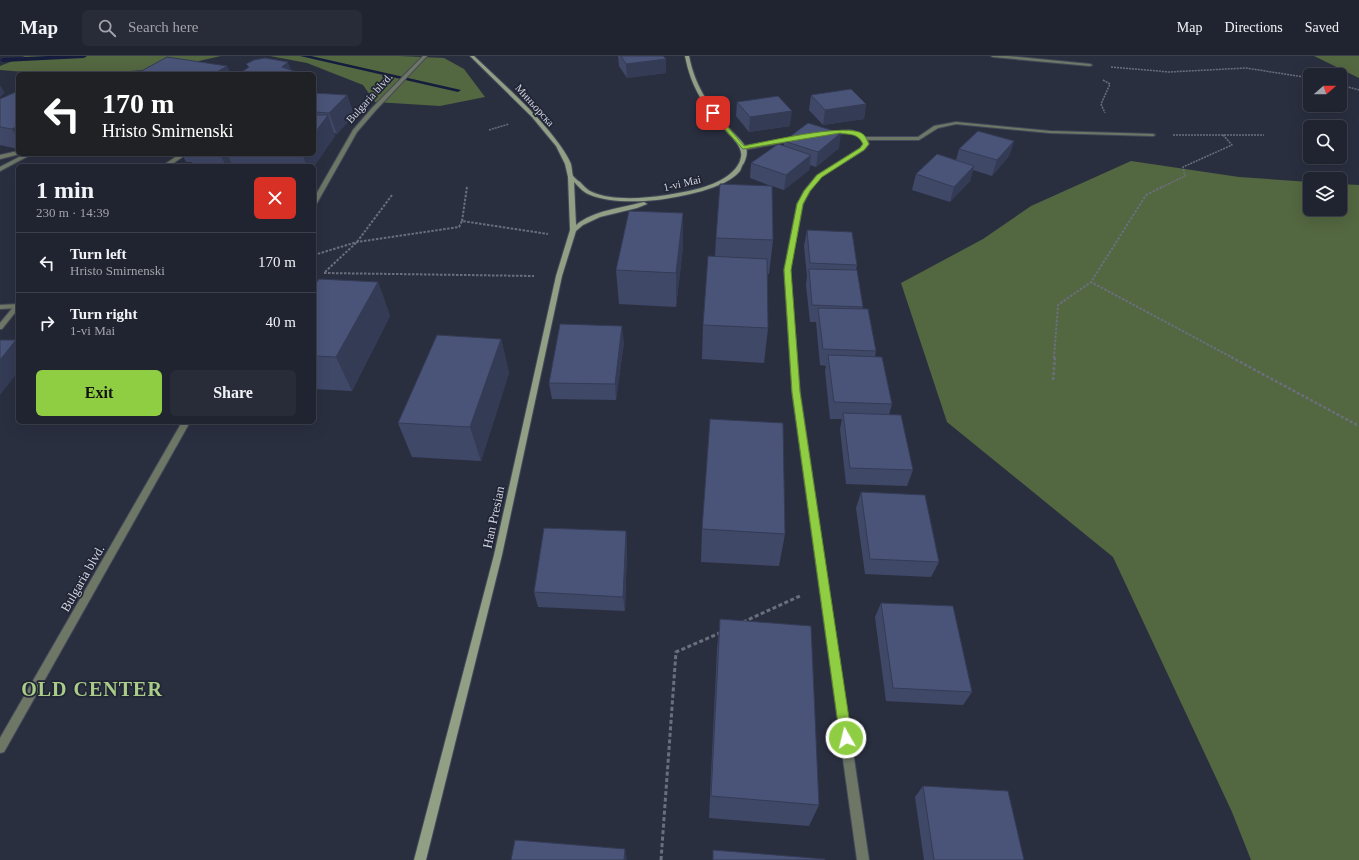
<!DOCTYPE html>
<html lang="en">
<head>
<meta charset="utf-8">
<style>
	:root { --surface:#202330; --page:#282b38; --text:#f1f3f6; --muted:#a2a4ab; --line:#3d404c; --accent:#8fcd42 }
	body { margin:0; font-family:"Times New Roman",serif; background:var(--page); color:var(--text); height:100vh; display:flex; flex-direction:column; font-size:15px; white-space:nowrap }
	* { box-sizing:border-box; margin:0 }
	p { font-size:13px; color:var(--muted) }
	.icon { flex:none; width:22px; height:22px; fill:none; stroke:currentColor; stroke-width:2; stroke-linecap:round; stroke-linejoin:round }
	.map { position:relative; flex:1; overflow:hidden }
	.panel { position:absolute; left:16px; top:108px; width:300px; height:260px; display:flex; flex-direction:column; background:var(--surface); border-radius:6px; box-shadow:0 4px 16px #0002,0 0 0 1px var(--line) }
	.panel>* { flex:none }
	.top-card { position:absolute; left:16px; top:16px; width:300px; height:84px; border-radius:6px; box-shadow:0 4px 16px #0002,0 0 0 1px var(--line); background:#202124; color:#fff; overflow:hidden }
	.needle { width:26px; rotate:70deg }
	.tools { position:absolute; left:1303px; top:12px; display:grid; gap:8px }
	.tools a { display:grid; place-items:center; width:44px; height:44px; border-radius:6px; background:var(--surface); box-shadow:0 4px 16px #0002,0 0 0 1px var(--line); font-size:20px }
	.pin { position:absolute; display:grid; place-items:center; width:34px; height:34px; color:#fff; margin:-17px; border-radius:8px; box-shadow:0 2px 6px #0006 }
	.me { position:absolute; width:44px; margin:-22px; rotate:352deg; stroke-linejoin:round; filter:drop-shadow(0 0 3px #0008) }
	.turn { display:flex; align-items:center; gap:14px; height:84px; padding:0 20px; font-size:18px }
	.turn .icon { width:52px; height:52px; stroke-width:2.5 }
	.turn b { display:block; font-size:28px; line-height:34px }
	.round { display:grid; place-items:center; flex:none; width:42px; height:42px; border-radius:6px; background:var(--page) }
	.overview { display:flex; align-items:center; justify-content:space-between; height:68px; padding:0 20px }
	h1 { font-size:24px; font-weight:800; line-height:30px }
	.action { display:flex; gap:8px; margin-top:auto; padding:8px 20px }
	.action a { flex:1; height:46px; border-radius:6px; background:var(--accent); color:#111; font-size:16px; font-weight:800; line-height:46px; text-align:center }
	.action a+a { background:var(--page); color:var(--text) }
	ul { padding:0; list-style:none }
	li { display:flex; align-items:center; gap:12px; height:60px; padding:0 20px; border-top:1px solid var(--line) }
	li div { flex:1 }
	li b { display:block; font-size:15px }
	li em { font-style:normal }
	header { display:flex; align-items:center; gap:24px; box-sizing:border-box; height:56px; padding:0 20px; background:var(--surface); border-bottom:1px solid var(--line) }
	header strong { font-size:19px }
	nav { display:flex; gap:22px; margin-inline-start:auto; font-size:14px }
	.search { width:280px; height:36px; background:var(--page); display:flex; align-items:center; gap:10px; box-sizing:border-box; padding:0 14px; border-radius:6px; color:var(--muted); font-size:15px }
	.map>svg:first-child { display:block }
	.forest { fill:#536741 }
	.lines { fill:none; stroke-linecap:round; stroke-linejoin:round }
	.stream { fill:#151c3d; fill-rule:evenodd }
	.lane-casing { stroke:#454a5a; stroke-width:2 }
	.street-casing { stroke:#454a5a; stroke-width:2 }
	.secondary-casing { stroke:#454a5a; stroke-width:2 }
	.path-far3 { stroke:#6b6f7d; stroke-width:1.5; stroke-dasharray:2 1; stroke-linecap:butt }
	.path-far2 { stroke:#6b6f7d; stroke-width:2; stroke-dasharray:2.5 1.5; stroke-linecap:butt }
	.path-far1 { stroke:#6b6f7d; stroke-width:2.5; stroke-dasharray:3 2; stroke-linecap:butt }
	.path { stroke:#6b6f7d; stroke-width:3; stroke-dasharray:4 2.5; stroke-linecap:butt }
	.lane { fill:#6e7766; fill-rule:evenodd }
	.street { fill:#6e7766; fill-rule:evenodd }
	.secondary { fill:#919f84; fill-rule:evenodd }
	.wall { fill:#404868 }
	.shaded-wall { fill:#343b55 }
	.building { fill:#4a5479; stroke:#343b55 }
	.route { fill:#8fcd42; stroke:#5d852b }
	.labels { text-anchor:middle; stroke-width:3.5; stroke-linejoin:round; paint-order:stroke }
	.far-street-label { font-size:11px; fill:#d2d5e0; stroke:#212535 }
	.street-label { font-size:13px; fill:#d2d5e0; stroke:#212535 }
	.near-district-label { font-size:20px; font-weight:bold; letter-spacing:1px; fill:#a9cc88; stroke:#212535 }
</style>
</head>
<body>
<header>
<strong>Map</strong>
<div class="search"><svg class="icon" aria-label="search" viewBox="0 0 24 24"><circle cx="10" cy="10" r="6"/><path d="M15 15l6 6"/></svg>Search here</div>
<nav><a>Map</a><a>Directions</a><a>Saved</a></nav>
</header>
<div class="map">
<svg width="1359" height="804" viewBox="0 0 1359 804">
	<rect width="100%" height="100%" fill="#2a2f40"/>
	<!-- forest -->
	<path class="forest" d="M25,0H221L163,13L78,18H50L0,14V10Z
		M270,0H399L444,2L464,13L485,41L440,50L375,46L363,29L307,7Z
		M1314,0H1359V22Z
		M1131,105L1239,121L1310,126V153H1340V128L1359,129V804H1251L1232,756L1113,501L947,366L901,227L983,183L1031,150Z"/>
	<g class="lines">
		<!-- stream -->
		<path class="stream" d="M48,0H87L84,2L3,6L0,4L3,2Z
			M300,0H311L461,34L458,36Z"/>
		<defs>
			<path id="lane" d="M180,98H187L169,110H162Z
				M18,248V253L2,273H0V267L15,249Z"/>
			<path id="street" d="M423,0H427L376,54L357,76L317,147L314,149V142L353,74L372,52Z
				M991,0H1007L1090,8L1092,9L1090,10L993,1Z
				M956,66L1050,75L1153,78L1155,79L1153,80L1050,77L956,68L938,72L919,84H867L869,88L864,94L821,121L810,135L803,148L790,214L800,336L869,804H857L792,336L784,214L797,148L804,135L817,119L860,92L863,88C855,68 837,83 826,77V76L850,74L857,76L865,81H918L934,70Z
				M795,81L797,82V84L743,94L740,92L743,90Z
				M18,95V98H20L0,103V99Z
				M25,98H32L0,115V111Z
				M18,248V252L0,253V249Z
				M182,366H190L4,696L0,697V682Z"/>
			<path id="secondary" d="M470,0H474C500,25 527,48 549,75C557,85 566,96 571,108C572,112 572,117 573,120C575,122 578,125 580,126C584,130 587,134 592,136C618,148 669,140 697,133C713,129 738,119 741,101C743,91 732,82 727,76C705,52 691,32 685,0H689C695,29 707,47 726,69C731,75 743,85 746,92C748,97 746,102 744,107C742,109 741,113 740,115C726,133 679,141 657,144C636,146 608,147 588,138C583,136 578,130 574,126L576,169C594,154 622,152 644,146L647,148L637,152L600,161L583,169L576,175L562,220L502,499L426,804H414L494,499L556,220L570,174L568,121L565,108L556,90L532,61Z"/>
		</defs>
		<!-- lane casing -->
		<use href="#lane" class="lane-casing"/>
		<!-- street casing -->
		<use href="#street" class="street-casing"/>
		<!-- secondary casing -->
		<use href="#secondary" class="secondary-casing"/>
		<!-- path-far3 -->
		<path class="path-far3" d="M1111,11L1169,16L1246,12L1310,22
			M1103,24L1110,28L1101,48L1105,57
			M1340,29L1359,34
			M489,74L509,68
			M1173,79H1264
			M1160,132L1185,120L1183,111L1232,89L1223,79"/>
		<!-- path-far2 -->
		<path class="path-far2" d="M1162,131L1146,139L1091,226L1233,302
			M462,165L467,131
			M314,199L357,186L459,171L462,165L548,178
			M325,216L357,186L392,139
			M324,217L534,220
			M1054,302L1058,249L1091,226"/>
		<!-- path-far1 -->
		<path class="path-far1" d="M1231,301L1359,370
			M1053,324L1055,301"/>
		<!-- path -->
		<path class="path" d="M743,566L800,540
			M661,804L676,596L722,576"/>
		<!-- lane -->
		<use href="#lane" class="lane"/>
		<!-- street -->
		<use href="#street" class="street"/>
		<!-- secondary -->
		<use href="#secondary" class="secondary"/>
	</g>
	<!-- wall -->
	<path class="wall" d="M618,0H663L666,17L627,22L619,10Z
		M18,35V93L0,89V43Z
		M314,37L347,39L354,59L337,78L334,77L335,80L314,110H194L192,106H186L182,98H314Z
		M811,39L866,48L864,63L823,69L809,54Z
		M737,46L790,70L749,76L736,60Z
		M784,85L839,92L816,111L810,109L809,114L784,134L772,130L773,184L769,218H767L768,272L764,307L702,303L703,269L715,200L716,182L771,130L750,122L751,107L784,90Z
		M1014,85L1009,100L992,120L973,114L970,125L950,146L912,134L916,118L956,104L959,93Z
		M104,98H124L119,101Z
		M683,157V191L676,251L619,248L616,214Z
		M807,174L857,209L856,214L863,251L862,253L876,295L875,301L892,348L889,359L913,414L907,430L846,428L840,373L842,363H830L825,315L826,310L820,309L816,266H810L806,229L807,220L804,190Z
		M378,226L390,260L352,335L314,333V230Z
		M501,283L509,317L481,405L412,401L398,367Z
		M624,286L616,344L552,343L549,327Z
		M861,436L939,506L931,521L865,518L856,452Z
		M702,473L785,478L779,510L701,506Z
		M626,475L627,490L625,555L538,551L534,536Z
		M881,547L972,636L963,649L886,645L875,561Z
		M720,563L819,749L809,770L709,762L717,593Z
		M923,730L1024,804H924L915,741Z"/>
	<!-- shaded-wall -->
	<path class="shaded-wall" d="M666,3V17L627,22L626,8Z
		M288,6L292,16L294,15L296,18H284L282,11Z
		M227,10L231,18H218L217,16Z
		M0,29L5,37L0,41Z
		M347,39L354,59L337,78L329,57Z
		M866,48L864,63L823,69L825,54Z
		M792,55L790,70L749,76L750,61Z
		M328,59L335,80L314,111V110H307L302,98H314V78Z
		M18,70V82L12,73Z
		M841,77L839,92L816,111L818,96Z
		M1014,85L1009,100L992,120L997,104Z
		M118,98H124L119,101Z
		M222,98H227L233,110H226L221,100Z
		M811,99L809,114L784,134L786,119Z
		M974,110L970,125L950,146L954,131Z
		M683,157V191L676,251V217Z
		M378,226L390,260L352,335L336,301Z
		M622,270L624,286L616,344L615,328Z
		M501,283L509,317L481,405L470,371Z
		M16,284L18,286V316L0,339V304Z
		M626,475L627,490L625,555L623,541Z
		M625,793L627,804H624Z"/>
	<!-- building -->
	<path class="building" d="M621,0H663L666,3L626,8Z
		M167,1L227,10L217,16L226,18H136Z
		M265,2L288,6L282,11L294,15L289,18H246V17H240L249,11L246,8L254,4Z
		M851,33L866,48L825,54L811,39Z
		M18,35V70L12,73L0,71V43Z
		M314,37L347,39L329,57L314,56Z
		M778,40L792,55L750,61L737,46Z
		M314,59H328L314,78Z
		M808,67L841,77L818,96L784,85Z
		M978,75L1014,85L997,104L959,93Z
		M778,88L811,99L786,119L751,107Z
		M189,98H222L221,100L188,99Z
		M937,98L974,110L954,131L916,118Z
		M720,128L772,130L773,184L716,182Z
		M629,155L683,157L676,217L616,214Z
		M807,174L852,176L857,209L810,207Z
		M708,200L767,203L768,272L703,269Z
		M809,213L857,214L863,251L812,249Z
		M319,223L378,226L336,301L314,300V230Z
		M818,252L868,253L876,295L823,293Z
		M560,268L622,270L615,328L549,327Z
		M437,279L501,283L470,371L398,367Z
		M0,284H16L0,304Z
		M828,299L882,301L892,348L834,346Z
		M843,357L901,359L913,414L850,412Z
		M710,363L783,367L785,478L702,473Z
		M861,436L925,439L939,506L870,503Z
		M544,472L626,475L623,541L534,536Z
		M881,547L953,550L972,636L893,632Z
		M720,563L811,570L819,749L711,740Z
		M923,730L1008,735L1024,804H934Z
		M515,784L625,793L624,804H511Z
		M713,794L825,803V804H713Z"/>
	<!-- route -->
	<path class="route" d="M711,56H715L744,90C769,85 837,69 859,76C865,78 866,82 869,88L864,94L822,121L810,135L803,148L791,214L800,336L852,682L850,686L846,688L841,686L840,682L792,336L784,214L797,148L804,135L817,119L860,92L863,88C858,77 850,79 840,77L743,93L711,58Z"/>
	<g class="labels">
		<!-- far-street labels -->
		<g class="far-street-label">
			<text transform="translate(369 42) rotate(-48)" y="4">Bulgaria blvd.</text>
			<text transform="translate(535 49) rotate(48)" y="4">Миньорска</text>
			<text transform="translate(682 127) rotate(-13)" y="4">1-vi Mai</text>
		</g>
		<!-- street labels -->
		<g class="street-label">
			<text transform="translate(493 461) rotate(-78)" y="5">Han Presian</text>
			<text transform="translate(82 522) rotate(-60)" y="5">Bulgaria blvd.</text>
		</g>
		<!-- near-district labels -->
		<g class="near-district-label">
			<text x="92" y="640">OLD CENTER</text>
		</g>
	</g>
</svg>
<div class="tools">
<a><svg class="needle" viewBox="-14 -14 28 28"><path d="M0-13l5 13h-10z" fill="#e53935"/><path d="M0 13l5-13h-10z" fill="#a2a4ab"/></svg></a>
<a><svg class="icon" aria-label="search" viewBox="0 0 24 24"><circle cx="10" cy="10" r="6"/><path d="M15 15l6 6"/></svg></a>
<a><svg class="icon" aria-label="layers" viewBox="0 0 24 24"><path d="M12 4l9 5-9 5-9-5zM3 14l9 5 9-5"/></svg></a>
</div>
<div class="pin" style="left:713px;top:57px;background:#d93025"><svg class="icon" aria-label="arrive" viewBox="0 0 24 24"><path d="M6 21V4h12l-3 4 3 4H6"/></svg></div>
<svg class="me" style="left:846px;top:682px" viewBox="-20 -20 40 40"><circle r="17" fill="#8fcd42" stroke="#fff" stroke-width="3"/><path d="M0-11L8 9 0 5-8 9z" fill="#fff"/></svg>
<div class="top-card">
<div class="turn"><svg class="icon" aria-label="left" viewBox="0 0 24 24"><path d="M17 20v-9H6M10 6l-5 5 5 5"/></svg><div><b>170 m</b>Hristo Smirnenski</div></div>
</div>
<section class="panel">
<div class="overview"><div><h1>1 min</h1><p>230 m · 14:39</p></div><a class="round" style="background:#d93025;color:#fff"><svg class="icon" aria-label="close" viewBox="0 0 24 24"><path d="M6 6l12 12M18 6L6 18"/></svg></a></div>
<ul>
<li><svg class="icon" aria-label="left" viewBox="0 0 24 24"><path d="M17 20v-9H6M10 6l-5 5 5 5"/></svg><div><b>Turn left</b><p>Hristo Smirnenski</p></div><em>170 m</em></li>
<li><svg class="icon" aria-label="right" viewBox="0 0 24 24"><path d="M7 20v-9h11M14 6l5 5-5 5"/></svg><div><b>Turn right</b><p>1-vi Mai</p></div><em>40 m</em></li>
</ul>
<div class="action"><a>Exit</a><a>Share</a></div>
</section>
</div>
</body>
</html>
